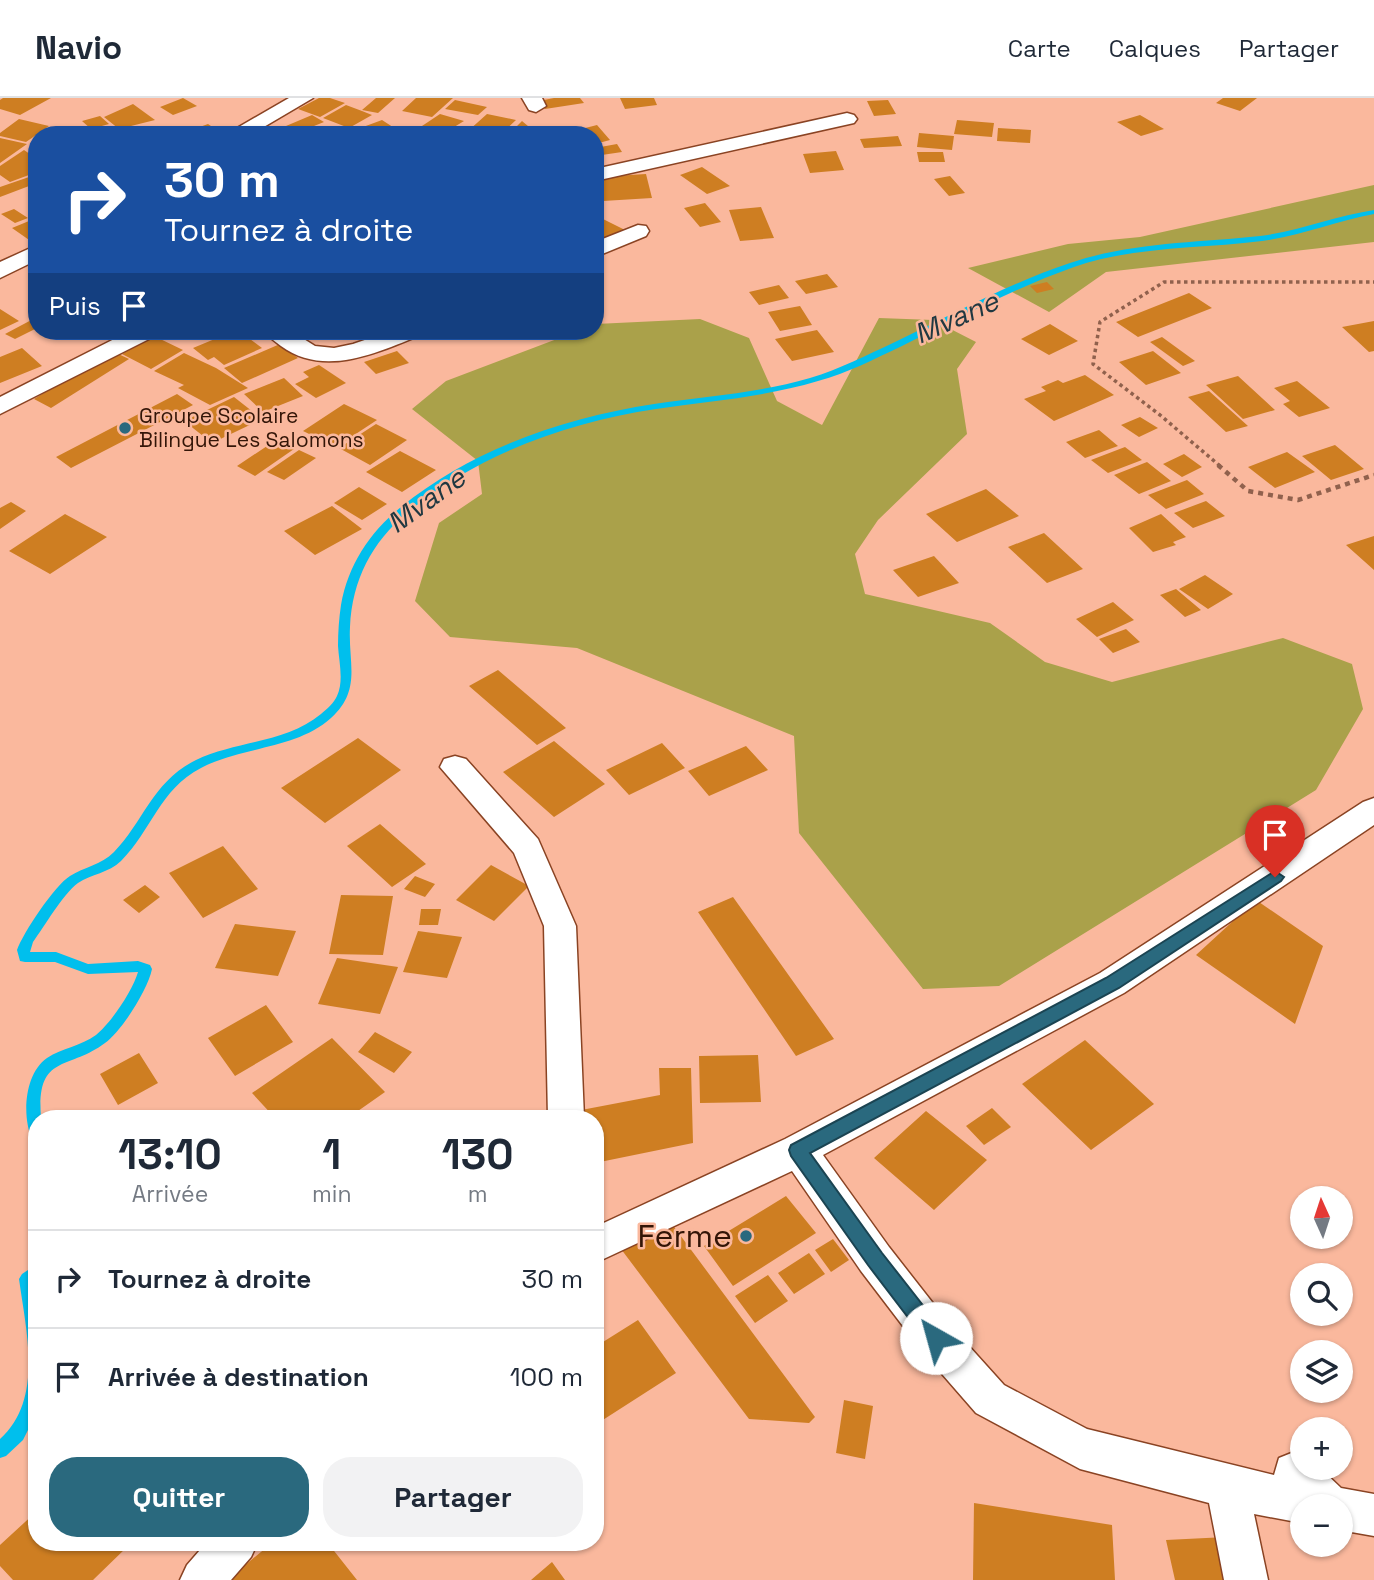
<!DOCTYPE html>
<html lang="fr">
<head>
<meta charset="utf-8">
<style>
	:root { --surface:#fff; --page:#f2f2f3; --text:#1f2937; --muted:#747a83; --line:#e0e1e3; --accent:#2a697e }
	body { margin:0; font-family:"Space Grotesk",sans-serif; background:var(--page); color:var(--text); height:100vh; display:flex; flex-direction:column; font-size:26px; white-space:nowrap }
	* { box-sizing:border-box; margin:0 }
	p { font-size:23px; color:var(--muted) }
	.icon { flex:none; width:38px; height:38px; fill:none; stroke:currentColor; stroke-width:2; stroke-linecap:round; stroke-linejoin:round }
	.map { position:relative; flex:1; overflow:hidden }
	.sheet { position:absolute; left:28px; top:1012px; width:576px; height:441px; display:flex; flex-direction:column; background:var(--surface); border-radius:28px; box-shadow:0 2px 5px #0004 }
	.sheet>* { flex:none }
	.top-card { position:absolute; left:28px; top:28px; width:576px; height:214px; border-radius:28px; box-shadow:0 2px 5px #0004; background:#1a4fa0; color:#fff; overflow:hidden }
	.needle { width:46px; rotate:357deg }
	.controls { position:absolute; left:1290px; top:1088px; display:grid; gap:14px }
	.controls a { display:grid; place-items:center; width:63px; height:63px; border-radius:50%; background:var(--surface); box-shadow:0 2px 5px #0004; font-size:35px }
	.pin { position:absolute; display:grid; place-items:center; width:60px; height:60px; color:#fff; margin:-72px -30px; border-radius:50% 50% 50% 0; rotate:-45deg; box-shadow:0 0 7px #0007 }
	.pin .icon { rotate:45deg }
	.me { position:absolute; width:77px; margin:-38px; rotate:322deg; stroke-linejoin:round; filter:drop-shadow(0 0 5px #0008) }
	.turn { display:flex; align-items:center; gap:24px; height:147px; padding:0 21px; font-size:32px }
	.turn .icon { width:91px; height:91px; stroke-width:2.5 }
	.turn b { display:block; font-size:49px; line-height:60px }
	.then { display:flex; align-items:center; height:66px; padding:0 21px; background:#0003; gap:14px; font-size:26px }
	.eta { display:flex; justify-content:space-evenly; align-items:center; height:119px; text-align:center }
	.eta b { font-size:42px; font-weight:700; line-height:49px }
	.action { display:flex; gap:14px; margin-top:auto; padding:14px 21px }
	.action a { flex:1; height:80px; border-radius:28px; background:var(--accent); color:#fff; font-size:28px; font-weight:700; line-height:80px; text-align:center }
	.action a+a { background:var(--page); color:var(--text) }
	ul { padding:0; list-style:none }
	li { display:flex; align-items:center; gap:21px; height:98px; padding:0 21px; border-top:2px solid var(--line) }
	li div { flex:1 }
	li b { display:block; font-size:26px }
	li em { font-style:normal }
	header { display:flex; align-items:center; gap:42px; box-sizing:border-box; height:98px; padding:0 35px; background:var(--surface); border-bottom:2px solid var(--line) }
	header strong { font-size:33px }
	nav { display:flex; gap:38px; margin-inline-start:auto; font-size:24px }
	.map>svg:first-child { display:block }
	.green { fill:#aaa14a }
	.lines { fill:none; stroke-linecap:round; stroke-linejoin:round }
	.stream { fill:#00bfed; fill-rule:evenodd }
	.building { fill:#ce7e22 }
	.street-casing { stroke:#8a4323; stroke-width:3 }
	.path-far1 { stroke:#90614d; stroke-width:3.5; stroke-dasharray:3.5 3.5; stroke-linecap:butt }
	.path { stroke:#90614d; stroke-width:4.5; stroke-dasharray:5 5; stroke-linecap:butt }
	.street { fill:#fff; fill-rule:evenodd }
	.route { fill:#2a697e; stroke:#1b4452; stroke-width:2 }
	.poi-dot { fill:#2a697e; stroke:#fab89d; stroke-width:2.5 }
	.labels { text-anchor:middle; stroke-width:5; stroke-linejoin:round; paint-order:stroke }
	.far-poi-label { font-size:21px; fill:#331507; stroke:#fab89d; text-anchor:start }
	.water-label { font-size:28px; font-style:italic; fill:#203841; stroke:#fab89d }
	.near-poi-label { font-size:32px; fill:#331507; stroke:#fab89d; text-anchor:end }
</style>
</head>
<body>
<header>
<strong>Navio</strong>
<nav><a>Carte</a><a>Calques</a><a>Partager</a></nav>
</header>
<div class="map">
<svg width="1374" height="1482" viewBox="0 0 1374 1482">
	<rect width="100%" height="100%" fill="#fab89d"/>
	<!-- green -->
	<path class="green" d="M1374,87V144L1106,174L1049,214L968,170L1068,146L1140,139Z
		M879,220L933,222L976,244L957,271L967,336L878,422L855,456L865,496L990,525L1045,564L1112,584L1283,540L1352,566L1363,611L1316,692L999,888L923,891L799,735L794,638L577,550L450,539L415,503L439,425L482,396L478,363L412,311L446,283L578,233H595L596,226L700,221L749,240L777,303L822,327Z"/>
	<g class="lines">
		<!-- stream -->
		<path class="stream" d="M1374,112V116C1336,123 1300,138 1262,143C1199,151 1134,148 1074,169C1015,190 958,220 902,248C874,261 848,275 818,283C765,299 710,303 656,311C568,324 476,357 407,415C372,444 352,482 350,529C348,565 362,592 331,620C295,652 242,648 201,670C159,692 152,732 121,763C109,775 91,776 78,785C63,796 44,829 33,844L30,854H56L88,866L138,863L150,867L152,871C148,891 122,933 105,945C68,973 36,955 41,1020H37V1043L32,1041C22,1019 24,976 47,960C62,950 81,948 96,937C111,925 133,892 138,874L88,876L55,864H25L20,863L17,852C23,835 55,787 70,778C84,769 101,767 114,754C144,723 153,683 196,662C236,643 286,645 321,616C327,611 334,605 337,598C344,583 339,564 338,548C338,534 339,520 341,507C348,467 370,434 401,409C472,351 564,320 654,306C706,298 759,295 810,280C840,271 867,257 895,244C953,216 1010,185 1070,165C1132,144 1196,145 1260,138C1299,133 1335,118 1374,112Z
			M37,1166V1182L35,1184L37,1198V1314L23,1342L6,1358L0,1360V1341C44,1301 26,1233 19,1181L22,1176Z"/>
	</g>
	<!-- building -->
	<path class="building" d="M3,0H51L20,17L0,11V2Z
		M183,0L197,8L173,17L160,9Z
		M319,0H330L345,5L320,19L298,11Z
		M376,0H395L378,15L362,12Z
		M416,0H453L432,19L402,13Z
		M554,0H580L584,5L545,11L539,3Z
		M620,0H654L657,7L625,11Z
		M1223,0H1257L1240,13L1216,5Z
		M455,2L487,9L478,17L445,11Z
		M888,2L896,16L874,18L867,3Z
		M133,6L155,22L119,31L104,19Z
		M346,7L362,13L372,17L349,30L323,20Z
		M440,16L464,23L441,37L413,34Z
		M487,16L516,22L500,37L468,33Z
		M312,17L324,24L299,34L286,28Z
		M1140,17L1164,31L1141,38L1117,24Z
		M100,18L109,26L91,31L82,23Z
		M19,21L49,28L26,44L0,38V35Z
		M382,22L402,35L362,37L355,32Z
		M957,22L994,25L992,39L954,36Z
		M522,23L535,34L528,37H508Z
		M208,26L224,37H190L186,34Z
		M597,27L610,42L595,46V37H558Z
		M998,30L1031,32L1030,45L997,43Z
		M919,35L954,38L952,52L917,49Z
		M898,38L902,48L864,50L860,41Z
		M0,40L27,46L0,65Z
		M617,46L622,54L595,58V50Z
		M24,52L37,61V74L10,84L0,77V68Z
		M836,53L844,72L810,75L803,56Z
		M917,54H943L945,64H919Z
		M702,69L730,88L707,96L680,77Z
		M646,76L652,100L603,103L598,79Z
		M950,78L965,95L949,98L934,81Z
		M29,79L37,85L0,99V89Z
		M705,105L721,124L700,129L684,110Z
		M761,109L774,140L740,143L729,112Z
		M14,111L28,120L15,125L1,116Z
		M597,118L625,132L601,144L595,141Z
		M29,123L37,128V142L32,144L12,130Z
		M827,176L838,189L806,196L795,183Z
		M1047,184L1054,191L1037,195L1030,188Z
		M779,187L789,200L759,207L749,194Z
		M1189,195L1212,210L1138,239L1116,224Z
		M800,208L812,227L780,233L768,214Z
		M0,211L19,223L0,232Z
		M37,219V230L15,241L5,236Z
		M1374,223V253L1369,254L1342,229Z
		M1050,226L1078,243L1049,257L1021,241Z
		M817,232L834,254L792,263L775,241Z
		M234,233H239L262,250L224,267L214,259L208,262L193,250Z
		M154,238L183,252L151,271L122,256Z
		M1162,239L1195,263L1183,268L1150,244Z
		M280,246L298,260L242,285L224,270Z
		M22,250L42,268L0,285V259Z
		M112,253L129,261L51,310L34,301Z
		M397,253L409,265L376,276L364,264Z
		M1153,253L1181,275L1146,287L1119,264Z
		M184,255L216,270L248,290L210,307L178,290L184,287L154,273Z
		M319,267L346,285L316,300L295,286L309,279L303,274Z
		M1085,277L1114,297L1054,323L1024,301L1046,293L1041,289L1058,282L1063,285Z
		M1238,278L1275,312L1243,321L1206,287Z
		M284,280L303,298L263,314L244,296Z
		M1297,283L1330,310L1299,319L1283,306L1290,303L1274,290Z
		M1209,293L1248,328L1226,334L1188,299Z
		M177,296L193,307L71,370L56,359Z
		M234,299L262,321L212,345L184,323Z
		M344,306L377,322L336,349L303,333Z
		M1140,319L1158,330L1139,339L1121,327Z
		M376,326L407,342L370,367L339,350Z
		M1099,332L1118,348L1085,360L1066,344Z
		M276,342L294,351L255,378L237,368Z
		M1335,347L1364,371L1331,382L1302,358Z
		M1125,349L1142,362L1108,375L1091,362Z
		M299,352L316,360L284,382L267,374Z
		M400,353L436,372L402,394L366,374Z
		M1287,354L1315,374L1275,390L1248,369Z
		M1184,356L1202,369L1182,379L1163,366Z
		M1147,364L1171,383L1139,396L1114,377Z
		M1187,382L1204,396L1166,411L1148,397Z
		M359,389L387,406L362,422L334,405Z
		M986,391L1019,418L957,444L926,416Z
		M1206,403L1225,418L1193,430L1174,415Z
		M11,404L26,413L0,431V410Z
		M332,408L362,431L315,457L284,433Z
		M65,416L107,439L50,476L9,453Z
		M1161,416L1186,439L1173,444L1176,447L1153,454L1129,430Z
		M1044,435L1083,471L1047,485L1008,449Z
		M1374,438V472L1346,447Z
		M934,458L959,485L918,499L893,472Z
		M1205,477L1233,496L1208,511L1179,491Z
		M1176,491L1201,512L1185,519L1160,497Z
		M1113,504L1134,522L1097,539L1076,521Z
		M1126,531L1140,544L1113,555L1099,541Z
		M498,572L566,630L537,647L469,588Z
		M358,640L401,672L325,725L281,690Z
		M554,643L605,686L554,719L503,674Z
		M662,645L685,670L629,697L606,672Z
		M746,648L768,672L709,698L688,673Z
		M380,726L426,766L392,789L347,748Z
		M223,748L258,791L203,820L169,775Z
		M491,767L529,788L494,823L456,802Z
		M415,778L435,786L425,799L404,791Z
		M145,787L160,799L139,815L123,802Z
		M341,797L393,798L383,857L329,856Z
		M733,799L834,941L796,958L698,814Z
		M1256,802L1323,848L1295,926L1196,857Z
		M421,811H441L438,827H419Z
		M235,826L296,833L278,878L215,870Z
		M418,833L462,839L447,880L403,874Z
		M337,860L398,869L380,916L318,906Z
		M266,907L293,944L235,978L208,940Z
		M375,934L412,954L394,975L358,954Z
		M332,940L385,994L348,1020H275L252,995Z
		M1085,942L1154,1006L1091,1052L1022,986Z
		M139,955L158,985L118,1007L100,976Z
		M758,957L761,1004L700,1005L699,958Z
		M659,970H691L693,1045L595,1065V1020H577L576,1013L660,997Z
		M992,1010L1011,1029L984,1047L966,1028Z
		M926,1013L987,1062L934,1112L874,1060Z
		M786,1098L816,1135L733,1188L704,1148Z
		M666,1118L815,1319L809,1325L749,1321L618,1147Z
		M833,1141L849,1162L831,1174L815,1152Z
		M809,1155L825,1176L794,1196L778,1175Z
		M768,1177L788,1203L755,1225L735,1198Z
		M638,1222L676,1275L595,1327V1249Z
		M844,1302L873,1308L865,1361L836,1355Z
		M974,1405L1112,1427L1115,1482H973Z
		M37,1413V1444H122L127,1449L93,1482H13L0,1468V1447Z
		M1226,1439L1237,1482H1175L1166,1442Z
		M273,1444H327L357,1482H227Z
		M552,1464L565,1482H531Z"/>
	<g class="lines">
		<defs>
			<path id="street" d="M289,0H313L250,37H225Z
				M522,0H542L546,8L536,14L529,12Z
				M847,15L854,17L857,21L854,25L595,83V71Z
				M638,127L646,128L649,133L646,138L595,159V144Z
				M37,147V162L0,180V164Z
				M130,233H159L155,238L0,316V299Z
				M265,233H291L315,248L334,250L353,246L391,233H422L418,238C375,256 323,279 281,248C275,243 268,239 265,233Z
				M455,658L466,661L538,741L576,828L584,1020H548L544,828L514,755L440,669L444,661Z
				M1374,700V727L1124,895L823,1057L889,1149L950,1227L1004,1287L1087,1331L1274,1377L1279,1360L1294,1354L1302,1357V1370H1320L1341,1390L1374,1396V1438L1340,1432V1409H1302V1425L1254,1416L1268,1482H1224L1209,1405L1080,1371L976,1315L922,1253L861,1173L792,1073L595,1165V1129L785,1041L1100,875L1363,704Z
				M207,1444H258L251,1459L231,1482H180L187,1467Z"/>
		</defs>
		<!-- street casing -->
		<use href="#street" class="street-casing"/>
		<!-- path-far1 -->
		<path class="path-far1" d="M1220,368L1160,317L1093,266L1100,224L1164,184H1374"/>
		<!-- path -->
		<path class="path" d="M1218,367L1248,393L1298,402L1374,377"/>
		<!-- street -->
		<use href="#street" class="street"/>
	</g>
	<!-- route -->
	<path class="route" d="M1275,773L1284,779L1281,783L1119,890L810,1055L882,1155L943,1233L946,1240L943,1247L936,1250L929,1247L868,1167L791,1058L789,1052L791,1047L1106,880Z"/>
	<!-- markers -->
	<g class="poi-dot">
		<circle cx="125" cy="330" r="7"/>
		<circle cx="746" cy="1138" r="7"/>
	</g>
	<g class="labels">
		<!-- far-poi labels -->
		<g class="far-poi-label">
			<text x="139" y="325">Groupe Scolaire<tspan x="139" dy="24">Bilingue Les Salomons</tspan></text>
		</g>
		<!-- water labels -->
		<g class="water-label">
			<text transform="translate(956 219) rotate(-24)" y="10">Mvane</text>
			<text transform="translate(426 402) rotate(-36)" y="10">Mvane</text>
		</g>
		<!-- near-poi labels -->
		<g class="near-poi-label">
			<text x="732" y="1149">Ferme</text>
		</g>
	</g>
</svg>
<div class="controls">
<a><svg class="needle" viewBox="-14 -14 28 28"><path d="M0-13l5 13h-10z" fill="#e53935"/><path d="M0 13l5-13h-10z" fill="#747a83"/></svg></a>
<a><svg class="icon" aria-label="search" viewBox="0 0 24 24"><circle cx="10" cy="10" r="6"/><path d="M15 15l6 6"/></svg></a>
<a><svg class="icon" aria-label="layers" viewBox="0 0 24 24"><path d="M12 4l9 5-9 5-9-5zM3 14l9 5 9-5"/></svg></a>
<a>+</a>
<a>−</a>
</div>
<div class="pin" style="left:1275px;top:779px;background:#d93025"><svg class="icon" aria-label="arrive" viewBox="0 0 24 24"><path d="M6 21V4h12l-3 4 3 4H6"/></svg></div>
<svg class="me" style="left:936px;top:1240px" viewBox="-20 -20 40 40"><circle r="19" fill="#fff"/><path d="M0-13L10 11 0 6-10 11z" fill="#2a697e"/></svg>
<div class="top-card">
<div class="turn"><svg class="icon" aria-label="right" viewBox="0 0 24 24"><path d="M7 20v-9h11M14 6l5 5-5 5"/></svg><div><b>30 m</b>Tournez à droite</div></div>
<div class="then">Puis<svg class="icon" aria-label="arrive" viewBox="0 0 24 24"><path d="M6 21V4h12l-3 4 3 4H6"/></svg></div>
</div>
<section class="sheet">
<div class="eta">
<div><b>13:10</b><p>Arrivée</p></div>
<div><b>1</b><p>min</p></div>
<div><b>130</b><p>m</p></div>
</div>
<ul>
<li><svg class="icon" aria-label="right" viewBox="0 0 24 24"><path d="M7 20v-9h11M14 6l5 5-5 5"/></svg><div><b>Tournez à droite</b></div><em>30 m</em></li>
<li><svg class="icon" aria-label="arrive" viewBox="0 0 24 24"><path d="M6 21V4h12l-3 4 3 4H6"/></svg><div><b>Arrivée à destination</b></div><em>100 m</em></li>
</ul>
<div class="action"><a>Quitter</a><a>Partager</a></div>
</section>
</div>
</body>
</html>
